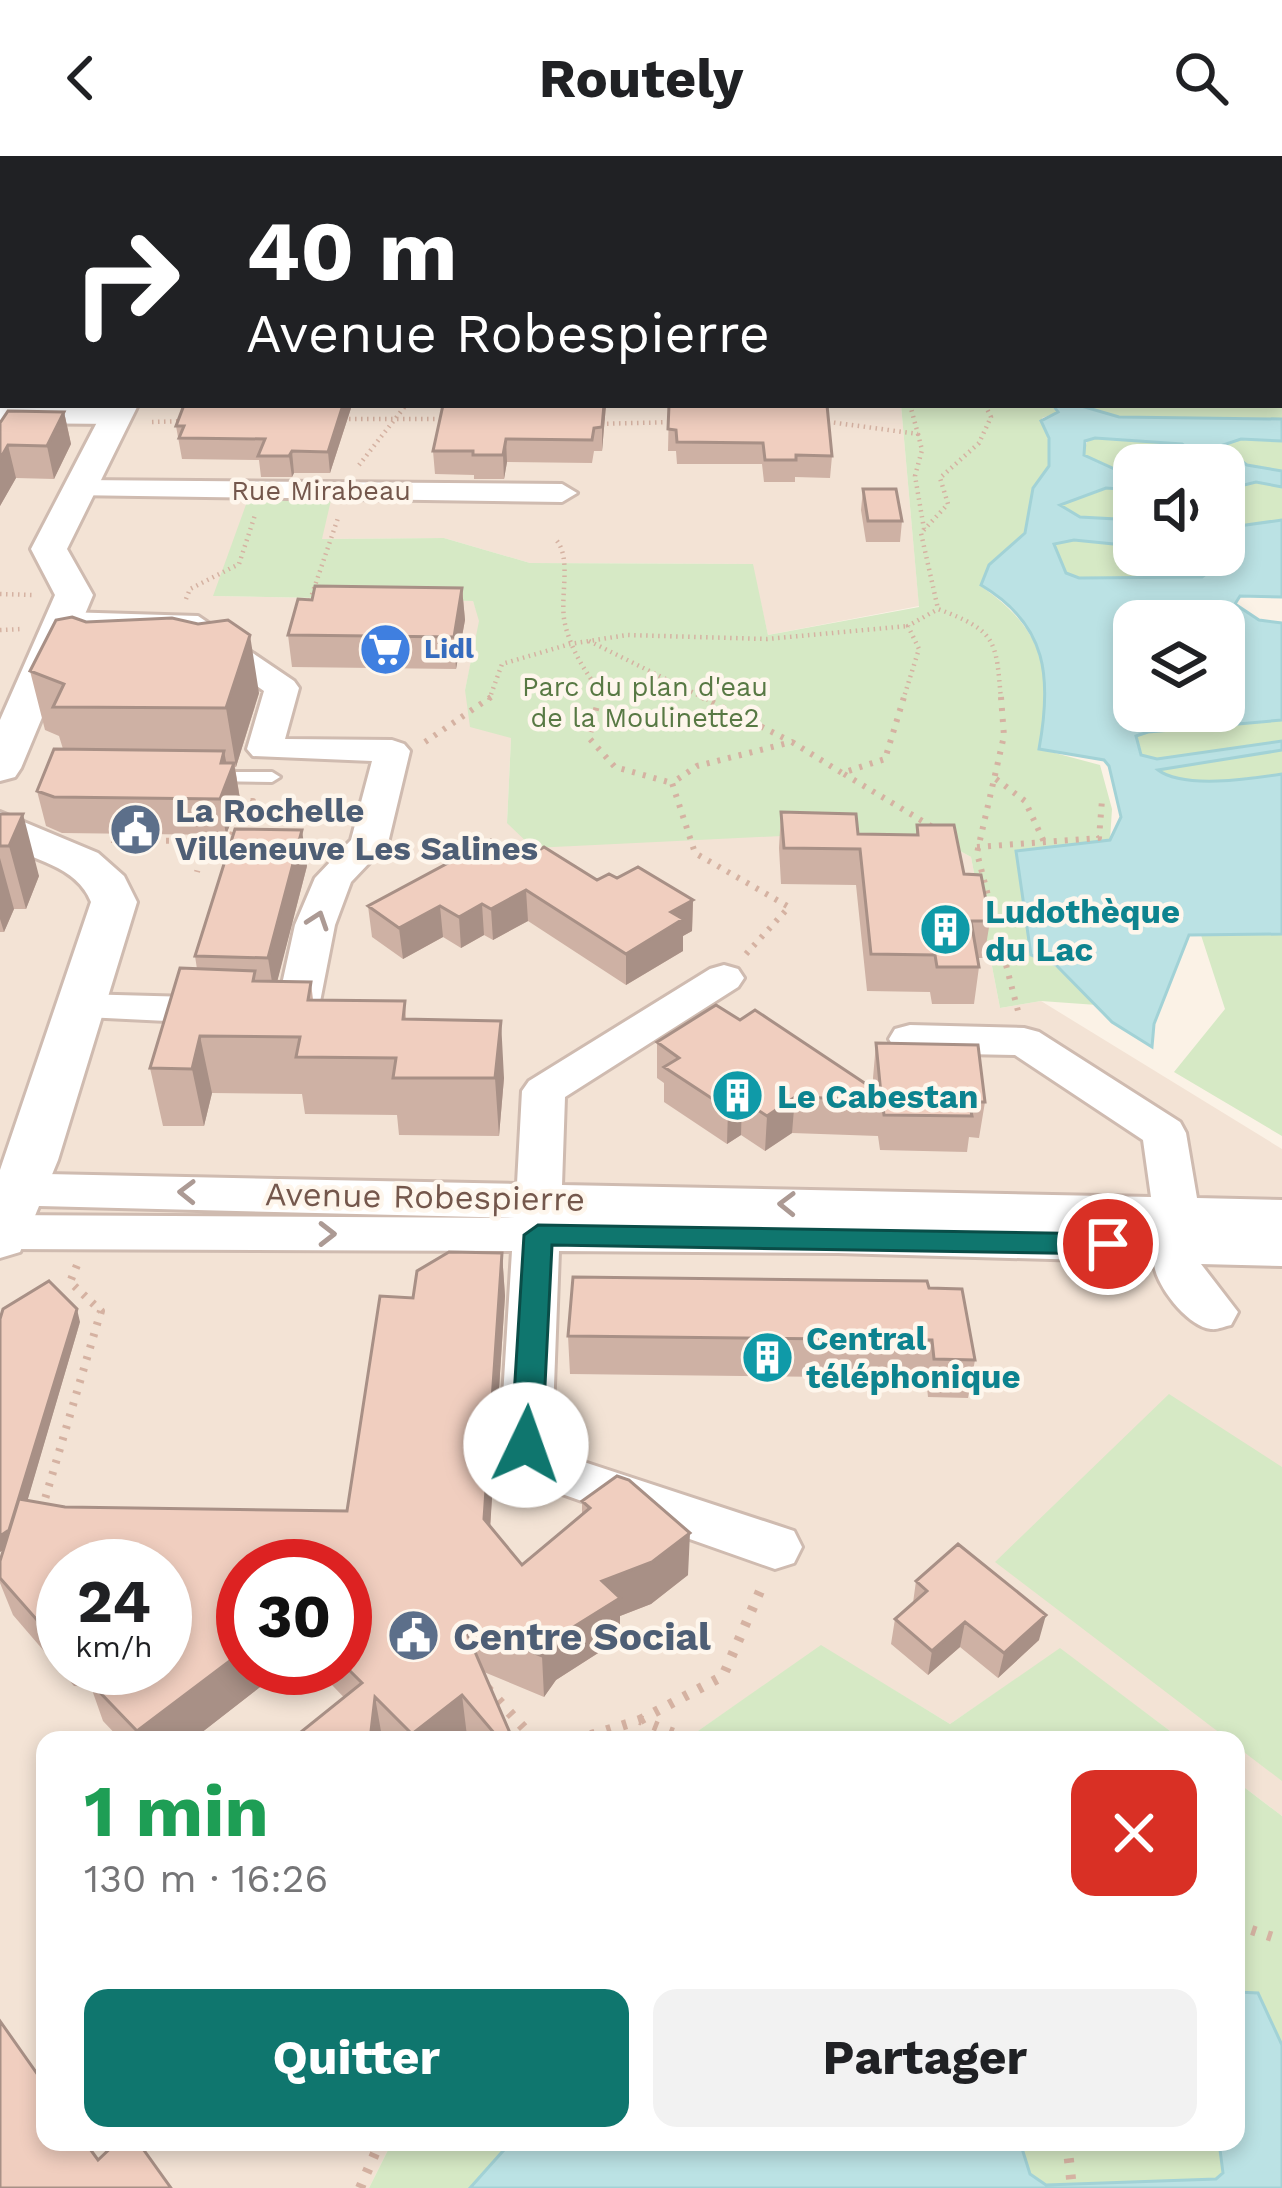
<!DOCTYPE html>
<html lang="fr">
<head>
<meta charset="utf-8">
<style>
	:root { --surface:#fff; --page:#f2f2f2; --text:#202124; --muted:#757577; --accent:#0f766e }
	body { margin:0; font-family:"Work Sans",sans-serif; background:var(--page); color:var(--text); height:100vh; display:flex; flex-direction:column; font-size:45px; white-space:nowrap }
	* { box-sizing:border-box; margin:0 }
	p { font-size:39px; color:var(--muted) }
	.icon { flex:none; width:66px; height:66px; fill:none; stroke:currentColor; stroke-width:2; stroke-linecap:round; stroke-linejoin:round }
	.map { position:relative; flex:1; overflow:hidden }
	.side { position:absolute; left:36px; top:1575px; width:1209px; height:420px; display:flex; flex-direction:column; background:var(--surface); border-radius:24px; box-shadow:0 6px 18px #0003 }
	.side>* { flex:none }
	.banner { position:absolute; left:0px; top:0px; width:1284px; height:252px; box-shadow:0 6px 18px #0003; background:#202124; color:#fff; overflow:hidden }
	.tools { position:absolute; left:1113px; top:288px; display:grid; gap:24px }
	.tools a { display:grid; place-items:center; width:132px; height:132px; border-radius:24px; background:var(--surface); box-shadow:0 6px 18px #0003; font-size:60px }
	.speed { position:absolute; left:36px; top:1383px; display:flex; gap:24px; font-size:60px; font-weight:700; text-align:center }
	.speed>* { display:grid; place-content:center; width:156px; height:156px; border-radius:50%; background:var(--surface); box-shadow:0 6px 18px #0003; line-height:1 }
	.speed small { font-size:30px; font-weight:400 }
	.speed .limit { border:18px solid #d22; background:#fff; color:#111 }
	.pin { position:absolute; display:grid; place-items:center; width:102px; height:102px; color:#fff; margin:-51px; border:6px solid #fff; border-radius:50%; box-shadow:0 3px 12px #0007 }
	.me { position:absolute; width:132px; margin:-66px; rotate:3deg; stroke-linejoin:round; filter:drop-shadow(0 0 9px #0008) }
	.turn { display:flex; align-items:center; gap:42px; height:252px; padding:0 48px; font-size:54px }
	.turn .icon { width:156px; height:156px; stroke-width:2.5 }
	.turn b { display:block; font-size:84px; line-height:102px }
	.round { display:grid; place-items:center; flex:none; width:126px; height:126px; border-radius:24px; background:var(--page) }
	.head { display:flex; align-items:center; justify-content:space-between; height:204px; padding:0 48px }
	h1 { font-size:72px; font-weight:700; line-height:90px; color:#1e9e55 }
	.cta { display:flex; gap:24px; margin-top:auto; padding:24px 48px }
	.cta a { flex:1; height:138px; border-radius:24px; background:var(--accent); color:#fff; font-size:48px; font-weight:700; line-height:138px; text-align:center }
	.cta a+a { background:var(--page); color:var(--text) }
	header { display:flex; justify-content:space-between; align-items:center; height:156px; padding:0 48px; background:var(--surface); font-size:54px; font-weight:700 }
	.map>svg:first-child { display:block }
	.residential { fill:#f3e3d5; fill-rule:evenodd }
	.green { fill:#d6e9c5 }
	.water { fill:#bbe2e4; stroke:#a2d2d6; stroke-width:3; fill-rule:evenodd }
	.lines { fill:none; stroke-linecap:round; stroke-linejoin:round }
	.service-casing { stroke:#cfbbb0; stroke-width:6 }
	.minor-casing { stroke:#cfbbb0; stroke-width:6 }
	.tertiary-casing { stroke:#cfbbb0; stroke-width:6 }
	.path-far3 { stroke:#d5b2a2; stroke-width:4.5; stroke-dasharray:1.5 4.5; stroke-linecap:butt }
	.path-far2 { stroke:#d5b2a2; stroke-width:6; stroke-dasharray:3 8; stroke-linecap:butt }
	.path-far1 { stroke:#d5b2a2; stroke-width:8; stroke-dasharray:3 9; stroke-linecap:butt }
	.path { stroke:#d5b2a2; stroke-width:10; stroke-dasharray:4.5 12; stroke-linecap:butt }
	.service { fill:#fff; fill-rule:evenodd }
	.minor { fill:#fff; fill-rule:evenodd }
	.tertiary { fill:#fff; fill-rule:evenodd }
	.wall { fill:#ceb1a4; fill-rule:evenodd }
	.shaded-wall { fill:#a89086 }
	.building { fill:#f0cebf; stroke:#a89086; stroke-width:3 }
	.oneway { stroke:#ac9a94 }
	.route { fill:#0f766e; stroke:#0a4d48; stroke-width:3 }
	.labels { text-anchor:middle; stroke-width:9; stroke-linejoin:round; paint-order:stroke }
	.far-street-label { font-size:27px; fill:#74574c; stroke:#fef6ec }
	.far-shop-label { font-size:27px; font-weight:bold; fill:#366cbe; stroke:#fef6ec; text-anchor:start }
	.far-park-label { font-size:27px; fill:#587944; stroke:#fef6ec }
	.service-label { font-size:33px; font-weight:bold; fill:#4e5e75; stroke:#fef6ec; text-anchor:start }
	.culture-label { font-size:33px; font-weight:bold; fill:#0d838f; stroke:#fef6ec; text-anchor:start }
	.street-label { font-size:33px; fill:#74574c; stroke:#fef6ec }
	.near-service-label { font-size:39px; font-weight:bold; fill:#4e5e75; stroke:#fef6ec; text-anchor:start }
</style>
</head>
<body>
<header><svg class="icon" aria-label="back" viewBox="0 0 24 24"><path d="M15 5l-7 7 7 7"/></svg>Routely<svg class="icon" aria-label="search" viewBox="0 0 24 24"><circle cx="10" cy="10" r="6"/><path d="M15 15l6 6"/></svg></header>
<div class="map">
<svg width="1282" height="2032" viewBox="0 0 1282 2032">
	<rect width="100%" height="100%" fill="#fbf2e6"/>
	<!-- residential -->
	<path class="residential" d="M0,0L593,3H3V249H901L919,450L768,479L752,408L530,407L444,382L321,383L330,345L214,440L473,445L480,465L465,534L511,582L507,667L942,685L971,701L1000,852L1041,845L1282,993V1660L1236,1625V1584H1182L1060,1493L950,1568L821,1490L685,1584H45V1986H392L369,2032H0ZM63,1410H165V1512H63ZM243,1410H345V1512H243Z"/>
	<!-- green -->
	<path class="green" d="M1282,230V262L1119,261L1078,249H1281Z
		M901,249H1050L1058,256L1042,262L1052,298L1045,319L1033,332L1025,377L986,415L982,431C1047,476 1052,519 1040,593L1100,609L1112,653L1110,684L1017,694L1043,802L1073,823L1097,849L1041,845L1000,852L971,701L942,685L822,678L533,692L507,667L511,582L470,571L465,534L479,465L473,445L213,440L248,343L331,344L322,383L444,382L530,407L753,408L768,479L919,451Z
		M1111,282L1176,286L1189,292L1181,309H1134V322L1083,299L1088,283Z
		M1241,283L1282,285V315L1246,309L1220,290Z
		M1256,326L1282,331V364L1224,372V334Z
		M1106,332L1134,334V364L1080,361L1060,349Z
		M1074,384L1134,390V399H1201L1216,410L1199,421L1079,422L1066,417L1054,393L1058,386Z
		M1282,564V585L1157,603L1141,599L1136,580L1148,576Z
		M1282,594V618L1274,619C1237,621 1189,636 1157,614Z
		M1282,775V980L1174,916L1225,853L1200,776Z
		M1169,1238L1282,1311V1625L1236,1590V1584H1229L995,1406Z
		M821,1489L950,1568L1060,1492L1182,1584H685Z
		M1236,1625L1282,1660V1889L1258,1838L1236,1836Z
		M392,1986H510L470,2032H369Z
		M1020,1986H1219L1223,2017L1216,2023L1046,2029L1030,2019Z"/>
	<!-- water -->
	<path class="water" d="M1053,249H1078L1119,261L1282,263V285L1241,283L1220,290L1247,309L1282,315V331L1256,326L1224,334V309H1181L1189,293L1182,288L1095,282L1085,285L1084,299L1134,322V334L1106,332L1060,349L1080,361L1134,364V390L1074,384L1054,388L1066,417L1079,422L1202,421L1216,410L1201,399H1224V372L1282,364V441L1240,440L1235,448L1259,464L1282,467V564L1148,576L1136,580L1141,599L1157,603L1282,585V594L1158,614C1183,633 1250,623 1282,618V778L1189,779L1154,868L1152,891L1112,866L1056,809L1031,799L1016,695L1110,684L1121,661L1109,610L1104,604L1039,593C1052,522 1048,469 981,429L989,409L1025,377L1033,332L1049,310V282L1041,265L1058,256ZM1134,465H1224V555H1134Z
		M1236,1836L1258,1837L1282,1889V2032H470L511,1986H1020L1030,2018L1046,2029L1216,2023L1223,2017L1219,1986H1236Z"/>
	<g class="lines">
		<defs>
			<path id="service" d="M212,616H272L280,621L272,626L206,625L204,621Z"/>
			<path id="minor" d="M32,0H54L31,3Z
				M0,53H3V67H0Z
				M3,95V112L0,113V96Z
				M0,251L117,252L131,260L117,268L0,267Z
				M81,324L562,328L577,337L562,346L71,339L67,333Z
				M65,456L198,460L294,525L299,532L285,583L392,584L404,588L410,595L388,687L351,726L335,769L318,856L312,865L297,869L282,865L276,856L295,769L315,722L351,684L372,605L253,600L247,593L264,535L180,477L54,473L49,466Z
				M724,809L738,813L744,822L738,831L565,941L562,1029L1151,1041L1143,984L1015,899L910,897L895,893L889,883L895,873L910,869L1024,872L1039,876L1180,966L1186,977L1197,1042L1282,1044V1110L1201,1108L1238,1156L1231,1169C1225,1170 1217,1174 1211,1173C1188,1171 1154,1128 1154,1106L838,1097L559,1095L552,1284L561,1295L587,1307L794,1375L802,1391L794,1407L775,1413L525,1325L500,1289L512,1095L0,1093V1059L515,1062L0,1049V1017L517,1028L522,935L529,925L710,813Z
				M80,838L228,842L243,846L249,855L243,864L228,868L65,860L59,851L65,842Z"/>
			<path id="tertiary" d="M362,0H391L360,3Z
				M106,249H138L67,393L93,439L21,612L15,621L0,625V564L55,439L31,393Z
				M0,656L98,697L124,720L137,746L58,1004L20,1096L0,1102V1014L91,746C77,710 32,703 0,688Z"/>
		</defs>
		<!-- service casing -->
		<use href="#service" class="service-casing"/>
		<!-- minor casing -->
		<use href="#minor" class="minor-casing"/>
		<!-- tertiary casing -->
		<use href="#tertiary" class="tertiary-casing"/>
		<!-- path-far3 -->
		<path class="path-far3" d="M662,0L666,3
			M985,249L991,261L979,287L940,322L948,348L921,377L938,453C997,475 996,484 1001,544
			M337,263H448
			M822,265L918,278L910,249
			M152,266L185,265
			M595,268L676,266
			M918,278L922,294L915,320L924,373
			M359,309L406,249
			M557,385C572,404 559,443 565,468C571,494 585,515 600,536L598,544
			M0,438L34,439
			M186,443L190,433L239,408L255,359
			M308,450L338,362
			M0,474L22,473
			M589,485L708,544
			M489,544L502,508L570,488L627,479L767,483L908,470
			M903,544L919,493L908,470L938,453"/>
		<!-- path-far2 -->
		<path class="path-far2" d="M599,541L589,582L615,611L672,627
			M702,541L790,585
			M1001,541L1004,580L977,697L1018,855
			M425,586L491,541
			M844,618L934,672
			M996,623L1025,645L1045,688
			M232,679L242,645H253L243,679
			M111,684L187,685L200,703L197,716
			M977,691L1099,682L1102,644
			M746,798L789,751L695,697L672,627L697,610L792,586L842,617L885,603L904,541"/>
		<!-- path-far1 -->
		<path class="path-far1" d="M42,1353L101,1155L70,1126L77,1109"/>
		<!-- path -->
		<path class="path" d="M487,1532L535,1584
			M640,1564L723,1520L764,1426
			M575,1584L640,1564L692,1584
			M1236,1769L1282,1784
			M1067,1986L1072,2032
			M360,2032L380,1986"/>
		<!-- service -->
		<use href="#service" class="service"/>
		<!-- minor -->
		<use href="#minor" class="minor"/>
		<!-- tertiary -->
		<use href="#tertiary" class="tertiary"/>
	</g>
	<!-- wall -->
	<path class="wall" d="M0,0H29V3H3V8H0Z
		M100,0H281L280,3H100Z
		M1005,0H1229L1228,3H1006Z
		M3,184V239H0V188Z
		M184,249H352L330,317H294L292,321H261L259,304L182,303L176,270Z
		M606,249L602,295H594L592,307L507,306L504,323H474V319L435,318L433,295Z
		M669,249L832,300L830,322L795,321V326H764L762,308H677L676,295H668Z
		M64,256L71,288L54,323L16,322L0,350V267Z
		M863,333L902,365L900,386H866L861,354Z
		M462,432L465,464L456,513L292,511L288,479L312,444Z
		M30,515L259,537L236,611H235L240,643L226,679L62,677L46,670L37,635L63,593L59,580L45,574Z
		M781,656L858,678L916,679L917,669L964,718L990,765L984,802H978L979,811L974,848H932L930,836L867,835L856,729L781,728L779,692Z
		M0,658L39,720L26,753H14L4,776H0Z
		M523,704L597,724L617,722L693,744L692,775L683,780V795L626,829L528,765L493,784L484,779L461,792L443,781L403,803L372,781L368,750Z
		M307,710L277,825L311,826L313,844L405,845L406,863L504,922L499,980L399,979L397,959L305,958L302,938L212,937L204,970H163L150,912L197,813L195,800Z
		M740,864L874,933L873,922L876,887L985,946L979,982L969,981L967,996L880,994L878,980L792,977L765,995L741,979L727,988L664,946V927L657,922V886Z
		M502,1097L505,1140L490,1370L522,1409L582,1358V1345L688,1419L651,1448L620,1460V1483L556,1524L544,1541L484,1516L513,1584H470L467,1580L462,1584H385L332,1529L264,1528L192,1584H121L103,1565L91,1531L74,1530L13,1459L0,1427V1405L4,1394L0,1396L80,1166L27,1345L65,1351L347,1355L413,1142ZM63,1410L165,1512H63ZM243,1410H345V1512H243Z
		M929,1132L975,1204L968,1242L928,1241L926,1222L570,1218L568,1180Z
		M916,1425L1039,1484L998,1522L960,1491L928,1519L891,1488L895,1463L913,1447Z"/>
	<!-- shaded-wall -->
	<path class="shaded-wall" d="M3,21V47L0,49V22Z
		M343,249H352L330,317L328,296Z
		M604,249H606L602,295V271Z
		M64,256L71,288L54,323L47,290Z
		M506,283L507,306L504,323L503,299Z
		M8,289L16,322L0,350V303Z
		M292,295L294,317L292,321L289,300Z
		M462,432L465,464L456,513L454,481Z
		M250,479L259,537L236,611L226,552Z
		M224,595L229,620L234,607L240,643L226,679L220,643L221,607Z
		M23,658L39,720L26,753L9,690Z
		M302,674L307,710L274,838L268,802Z
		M0,702L14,753L4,776L0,763Z
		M526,734L528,765L493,784L491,753Z
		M693,744L692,775L683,780V795L626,829V798L671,756Z
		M482,748L484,779L461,792L459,761Z
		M440,750L443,781L403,803L399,772Z
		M501,865L504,922L499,980L495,922Z
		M200,880L212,937L204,970L192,913Z
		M795,941L792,977L765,995L767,960Z
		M742,944L741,979L727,988L728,953Z
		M502,1097L505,1140L488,1405L484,1363Z
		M77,1153L80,1166L15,1387L0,1396V1380Z
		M690,1377L688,1419L651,1448L620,1460V1483L556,1524L544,1541L542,1500L602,1425Z
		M1046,1459L1039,1484L998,1522L1004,1497Z
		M965,1466L960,1491L928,1519L932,1495Z
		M243,1495V1512H260L264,1528L192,1584H140L137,1575Z
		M462,1539L467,1580L462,1584H413L412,1578Z
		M375,1541L382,1581V1584H370Z"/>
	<!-- building -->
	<path class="building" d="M122,0H250L249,3H120Z
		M3,184V218H0V188Z
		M184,249H343L328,296L292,295L289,300H258L265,283L179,282L184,270H176Z
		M443,249H604L602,271L594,272L592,284L506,283L503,299H473V295H433Z
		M669,249H827L832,300L796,299V304H765L763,287L677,286L676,274L668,273Z
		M8,255L64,256L47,290L8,289L0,303V267Z
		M863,333H896L902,365H868Z
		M315,430L462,432L454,481L288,479L298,443L312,444Z
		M72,461L86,466L172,462L198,468L228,464L250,479L226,552L53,551L64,528L30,515L56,464Z
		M54,593L224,595L221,607H234L220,643L54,641L37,635Z
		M781,656L856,658L858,678L918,679L917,669H954L964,718L981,719L990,765H971L979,811H937L935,799L871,798L860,693L784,692Z
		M0,658H23L9,690H0Z
		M235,673L302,674L268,802L195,800Z
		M491,684L523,704L544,691L597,724L609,718L617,722L638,711L693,744L671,756L683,763L626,798L526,734L491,753L482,748L459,761L440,750L399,772L368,750Z
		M180,812L255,815L253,825L311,826L308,844L405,845L403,863L501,865L495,922H393L396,902L296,901L300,881L200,880L192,913L150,912Z
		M716,849L740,864L755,854L881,938L876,887L978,889L985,946H969L972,960L884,959L882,944L795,941L767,960L742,944L728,953L664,911L679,902L657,886Z
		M449,1096L502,1097L484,1363L522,1409L590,1352L582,1345L617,1320L629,1324L690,1377L652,1406L602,1425L620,1442L554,1483L542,1500L463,1468L513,1584H500L462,1539L412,1578L375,1541L370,1584H291L362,1527L345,1510V1410H243V1495L137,1575L88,1524L91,1512H165V1410H63V1489H59L0,1422V1405L19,1343L65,1351L347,1355L380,1140L413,1142L417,1115Z
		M573,1121L927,1125L929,1132L962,1133L975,1204L934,1203L932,1184L568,1180Z
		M49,1125L77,1153L9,1374L0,1380V1163L3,1153Z
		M958,1388L1046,1459L1004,1497L965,1466L932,1495L895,1463L927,1435L916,1425Z
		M0,1865L45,1929V1986H85L98,2004L117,1986H138L171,2032H0Z"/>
	<!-- one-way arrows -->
	<defs><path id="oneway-chevron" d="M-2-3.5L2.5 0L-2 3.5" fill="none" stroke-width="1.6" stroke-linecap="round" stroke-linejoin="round" transform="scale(3)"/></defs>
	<g class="oneway">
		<use href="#oneway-chevron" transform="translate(318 764) rotate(-71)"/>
		<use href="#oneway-chevron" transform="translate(187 1036) rotate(-179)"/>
		<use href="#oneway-chevron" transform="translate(787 1048) rotate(-179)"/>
		<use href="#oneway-chevron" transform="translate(327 1078)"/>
	</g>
	<!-- route -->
	<path class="route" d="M538,1069L1108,1078L1122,1088L1108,1098L552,1089L542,1289L537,1298L526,1301L515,1298L511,1289L524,1079Z"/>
	<!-- icons -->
	<defs>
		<symbol id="supermarket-disc" viewBox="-11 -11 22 22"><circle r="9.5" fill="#3f7fe0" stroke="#fef6ec"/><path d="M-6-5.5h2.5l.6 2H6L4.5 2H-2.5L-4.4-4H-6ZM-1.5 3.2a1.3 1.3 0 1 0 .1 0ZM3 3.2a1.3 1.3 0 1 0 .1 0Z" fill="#fff"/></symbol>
		<symbol id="civic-disc" viewBox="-11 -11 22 22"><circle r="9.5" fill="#5c6f8a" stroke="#fef6ec"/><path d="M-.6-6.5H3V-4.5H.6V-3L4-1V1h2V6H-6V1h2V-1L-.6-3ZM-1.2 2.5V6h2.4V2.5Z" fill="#fff"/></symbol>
		<symbol id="building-disc" viewBox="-11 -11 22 22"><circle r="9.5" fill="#0f9aa8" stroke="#fef6ec"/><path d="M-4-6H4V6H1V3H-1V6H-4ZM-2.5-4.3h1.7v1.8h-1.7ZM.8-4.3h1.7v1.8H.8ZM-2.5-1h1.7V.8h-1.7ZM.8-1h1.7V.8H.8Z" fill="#fff"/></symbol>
	</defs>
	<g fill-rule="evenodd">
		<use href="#supermarket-disc" x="356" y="464" width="59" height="59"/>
		<use href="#civic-disc" x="106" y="644" width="59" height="59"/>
		<use href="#building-disc" x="916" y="744" width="59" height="59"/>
		<use href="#building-disc" x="708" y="910" width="59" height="59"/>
		<use href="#building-disc" x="738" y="1172" width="59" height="59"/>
		<use href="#civic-disc" x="384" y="1450" width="59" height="59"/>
	</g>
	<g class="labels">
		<!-- far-street labels -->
		<g class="far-street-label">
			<text x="321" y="344">Rue Mirabeau</text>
		</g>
		<!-- far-shop labels -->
		<g class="far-shop-label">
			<text x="424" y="502">Lidl</text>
		</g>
		<!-- far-park labels -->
		<g class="far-park-label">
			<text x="645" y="540">Parc du plan d'eau<tspan x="645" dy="31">de la Moulinette2</tspan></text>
		</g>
		<!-- service labels -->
		<g class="service-label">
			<text x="175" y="666">La Rochelle<tspan x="175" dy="38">Villeneuve Les Salines</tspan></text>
		</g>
		<!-- culture labels -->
		<g class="culture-label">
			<text x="985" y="767">Ludothèque<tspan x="985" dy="38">du Lac</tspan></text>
			<text x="777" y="952">Le Cabestan</text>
			<text x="806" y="1194">Central<tspan x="806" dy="38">téléphonique</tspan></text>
		</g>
		<!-- street labels -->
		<g class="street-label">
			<text transform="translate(425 1040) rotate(1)" y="12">Avenue Robespierre</text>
		</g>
		<!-- near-service labels -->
		<g class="near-service-label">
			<text x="453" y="1494">Centre Social</text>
		</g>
	</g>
</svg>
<div class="tools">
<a><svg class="icon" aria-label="sound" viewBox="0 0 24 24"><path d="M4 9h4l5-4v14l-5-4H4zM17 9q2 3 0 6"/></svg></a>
<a><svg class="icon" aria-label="layers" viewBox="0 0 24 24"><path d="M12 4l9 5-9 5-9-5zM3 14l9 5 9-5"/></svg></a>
</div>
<div class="speed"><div>24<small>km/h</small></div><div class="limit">30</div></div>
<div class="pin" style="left:1108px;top:1088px;background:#d93025"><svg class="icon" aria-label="arrive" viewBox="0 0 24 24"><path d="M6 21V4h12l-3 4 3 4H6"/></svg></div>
<svg class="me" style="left:526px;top:1289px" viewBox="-20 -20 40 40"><circle r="19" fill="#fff"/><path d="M0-13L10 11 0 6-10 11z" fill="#0f766e"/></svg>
<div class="banner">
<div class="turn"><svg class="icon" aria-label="right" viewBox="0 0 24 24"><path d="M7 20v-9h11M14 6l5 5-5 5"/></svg><div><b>40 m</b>Avenue Robespierre</div></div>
</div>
<section class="side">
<div class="head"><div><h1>1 min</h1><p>130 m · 16:26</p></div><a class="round" style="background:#d93025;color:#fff"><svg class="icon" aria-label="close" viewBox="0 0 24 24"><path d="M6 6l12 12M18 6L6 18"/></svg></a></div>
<div class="cta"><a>Quitter</a><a>Partager</a></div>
</section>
</div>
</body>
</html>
